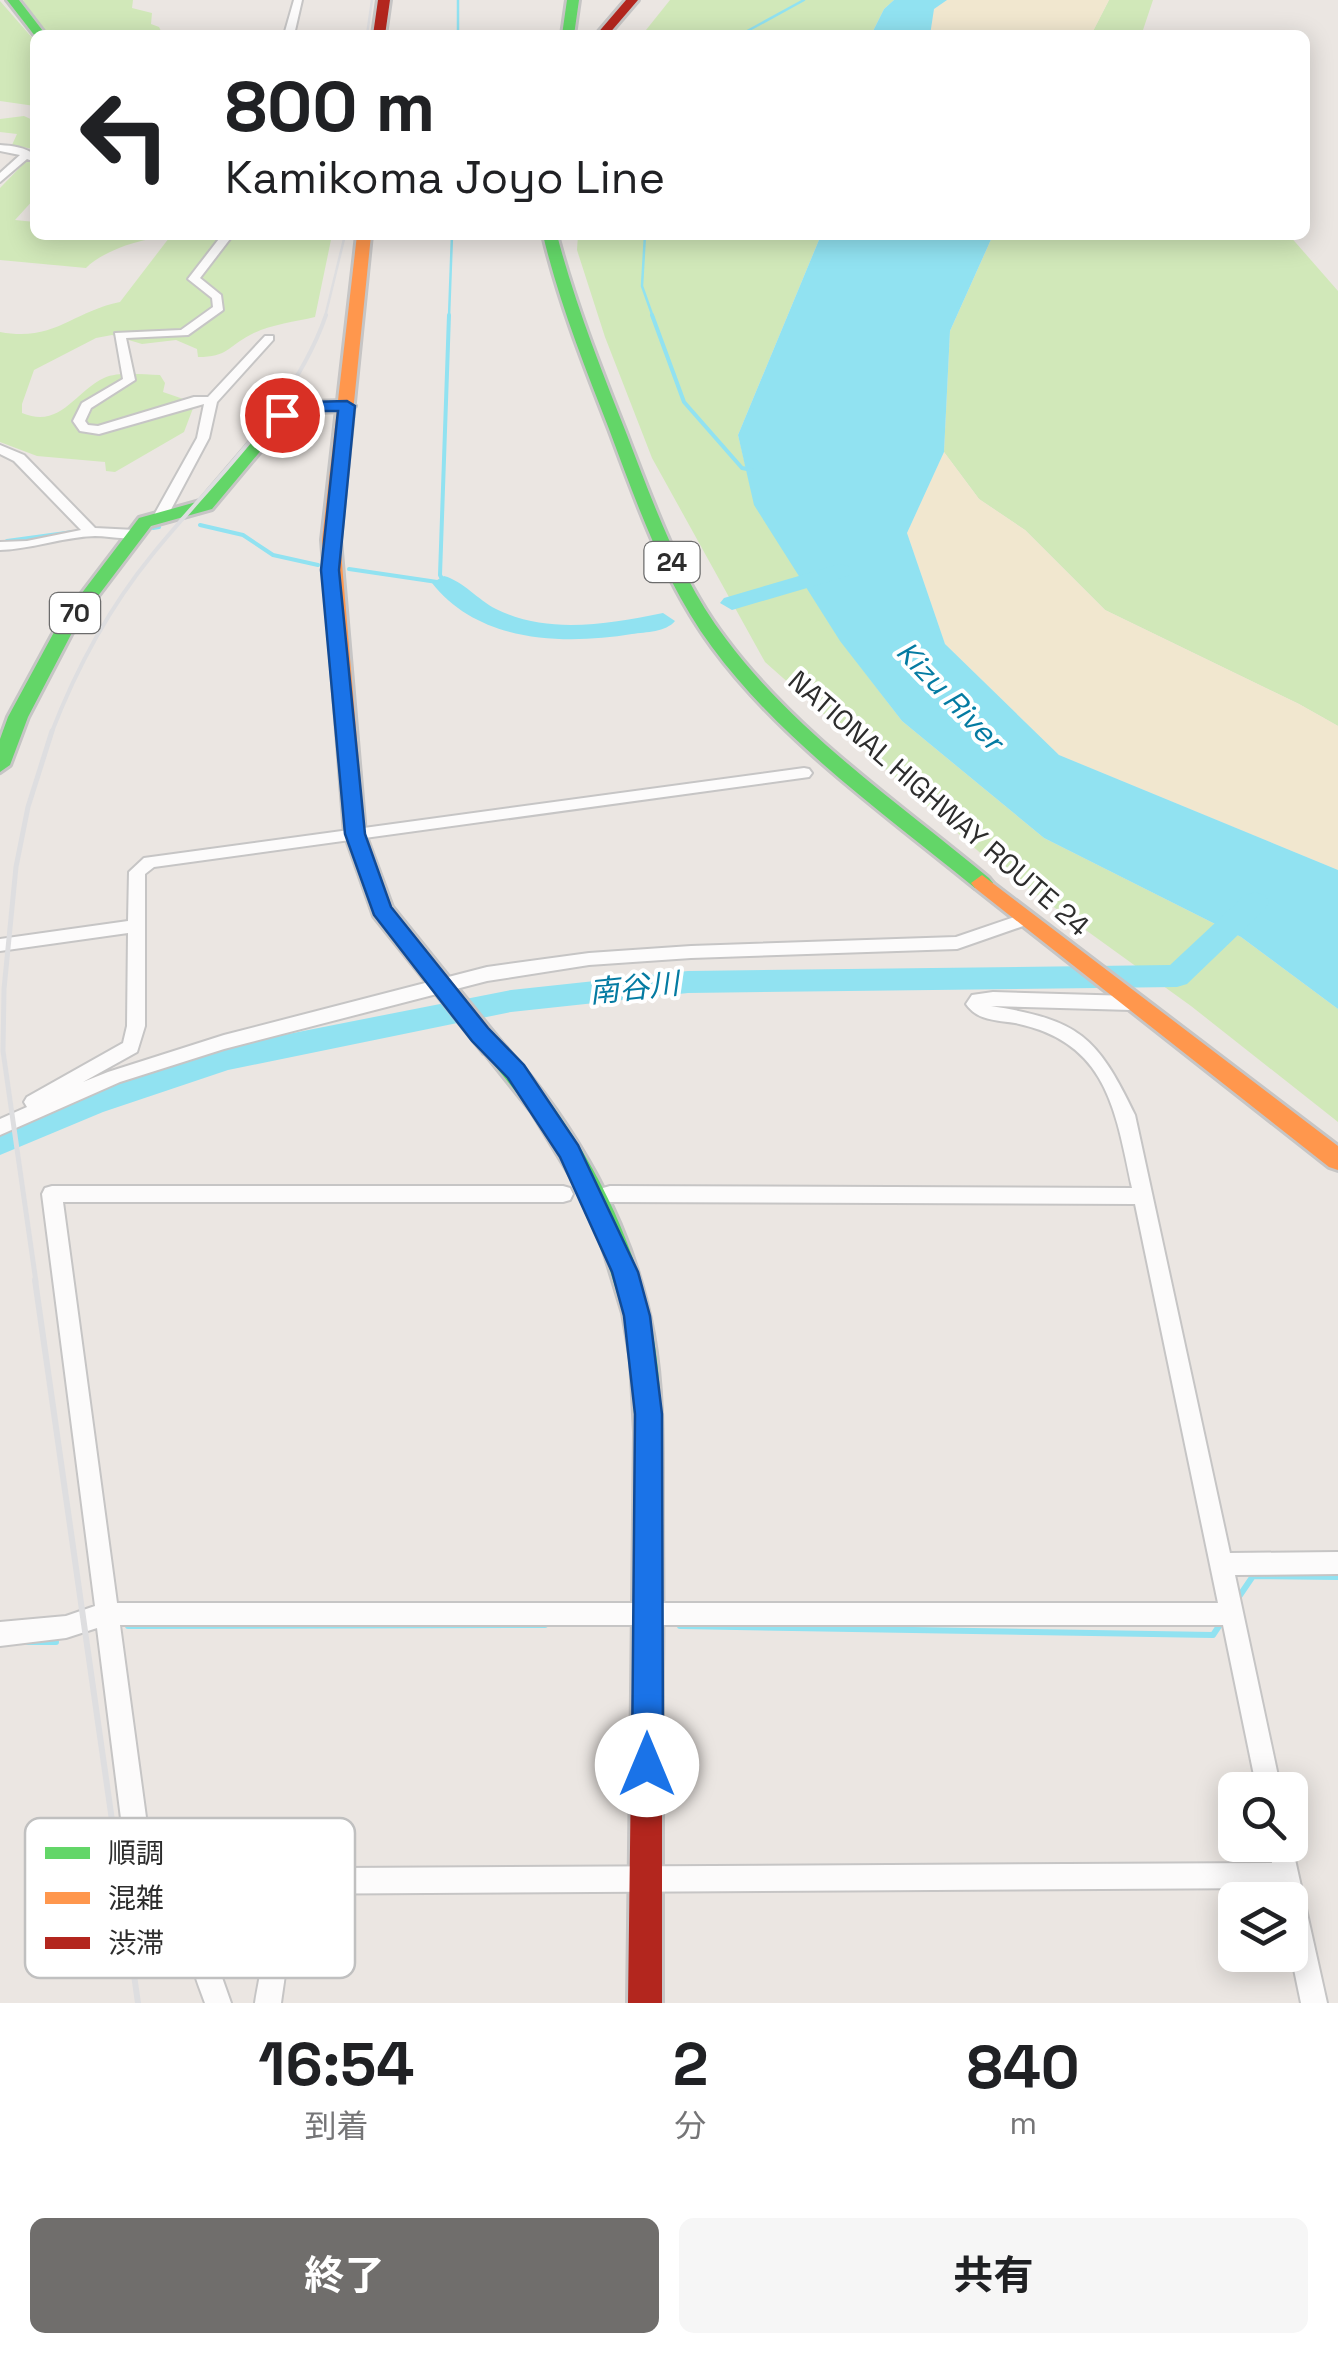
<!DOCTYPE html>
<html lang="ja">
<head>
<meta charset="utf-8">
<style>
	:root { --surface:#fff; --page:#f6f6f6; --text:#202124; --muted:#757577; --accent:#706e6c }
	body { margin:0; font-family:"Space Grotesk","Noto Sans JP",sans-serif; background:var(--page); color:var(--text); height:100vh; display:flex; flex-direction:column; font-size:38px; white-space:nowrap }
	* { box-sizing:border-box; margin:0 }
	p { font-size:32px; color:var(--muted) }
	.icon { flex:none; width:55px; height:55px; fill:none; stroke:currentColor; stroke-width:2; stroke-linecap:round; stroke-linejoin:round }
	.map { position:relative; height:2003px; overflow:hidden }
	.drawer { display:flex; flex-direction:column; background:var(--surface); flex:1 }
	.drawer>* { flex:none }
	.hud { position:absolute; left:30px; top:30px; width:1280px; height:210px; border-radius:15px; box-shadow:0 5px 25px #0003; background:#fff; color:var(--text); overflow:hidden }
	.fabs { position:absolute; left:1218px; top:1772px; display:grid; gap:20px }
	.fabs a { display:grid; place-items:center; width:90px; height:90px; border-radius:15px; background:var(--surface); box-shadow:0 5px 25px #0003; font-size:50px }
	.pin { position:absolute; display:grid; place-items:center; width:85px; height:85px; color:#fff; margin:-42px; border:5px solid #fff; border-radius:50%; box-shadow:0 2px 10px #0007 }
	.me { position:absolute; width:110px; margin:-55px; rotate:0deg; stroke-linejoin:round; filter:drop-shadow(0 0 8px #0008) }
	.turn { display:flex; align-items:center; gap:35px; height:210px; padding:0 30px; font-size:45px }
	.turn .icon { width:130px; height:130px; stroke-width:2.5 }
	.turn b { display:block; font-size:70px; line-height:85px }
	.eta { display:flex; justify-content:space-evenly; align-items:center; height:170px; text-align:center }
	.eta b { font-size:60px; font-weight:700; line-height:70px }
	.cta { display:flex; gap:20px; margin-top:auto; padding:20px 30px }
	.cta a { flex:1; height:115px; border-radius:15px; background:var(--accent); color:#fff; font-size:40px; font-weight:700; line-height:115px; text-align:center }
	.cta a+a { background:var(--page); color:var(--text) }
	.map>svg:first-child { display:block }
	.green { fill:#d1e8b9 }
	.sand { fill:#f1e7cf }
	.water { fill:#91e2f1 }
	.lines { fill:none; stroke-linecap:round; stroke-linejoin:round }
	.stream-far2 { stroke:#91e2f1; stroke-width:2.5 }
	.stream-far1 { stroke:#91e2f1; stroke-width:4 }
	.stream { stroke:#91e2f1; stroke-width:6 }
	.river { fill:#91e2f1; fill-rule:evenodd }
	.street-casing { stroke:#c6c5c5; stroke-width:4 }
	.fast-casing { stroke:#c6c5c5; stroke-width:6 }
	.slow-casing { stroke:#c6c5c5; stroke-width:6 }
	.jam-casing { stroke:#c6c5c5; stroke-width:6 }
	.street { fill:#fcfbfb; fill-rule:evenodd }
	.fast { fill:#63d668; fill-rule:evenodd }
	.slow { fill:#ff974d; fill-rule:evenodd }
	.jam { fill:#b3261e; fill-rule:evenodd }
	.rail-far3 { stroke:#dedee0; stroke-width:2.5 }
	.rail-far2 { stroke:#dedee0; stroke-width:4 }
	.rail-far1 { stroke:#dedee0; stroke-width:5 }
	.rail { stroke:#dedee0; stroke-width:6 }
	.route { fill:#1a73e8; stroke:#114b97; stroke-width:2.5 }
	.labels { text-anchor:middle; stroke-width:8; stroke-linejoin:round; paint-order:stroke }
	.shield { fill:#fff; stroke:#6c6c6c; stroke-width:2.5 }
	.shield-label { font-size:25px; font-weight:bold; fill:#2d2d2d }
	.street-label { font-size:28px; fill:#2d2d2d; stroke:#fff }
	.water-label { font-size:30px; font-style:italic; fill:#047ba2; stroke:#fff }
	.key { fill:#fff; stroke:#c0c0c0; stroke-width:2.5 }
	.key-label { font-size:28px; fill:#2d2d2d }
</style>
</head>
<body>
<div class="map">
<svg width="1338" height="2003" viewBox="0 0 1338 2003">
	<rect width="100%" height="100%" fill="#ebe6e2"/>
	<!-- green -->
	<path class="green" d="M23,0H133L132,8L152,13L151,24L159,27L163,35H47Z
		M670,0H894L884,9L871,35H642Z
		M1109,0H1153L1143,30L1145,35H1091Z
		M0,1L35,41V106L0,101Z
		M24,116L35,121V198L15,220L35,222V235H332L315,317C294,322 268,325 250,335C227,347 228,357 198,357L197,349L176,340L142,344L112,335L96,338L34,370L22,404V413C61,429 74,392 104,378C120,371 143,375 160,375L165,383L163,392L195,403L184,432L115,472L106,471L105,462L37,456L0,442V332C55,342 71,312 120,302L169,238C146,236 102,251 86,268L0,260V188L34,153L33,149L12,145L17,134L0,132V119Z
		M578,235H821L738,435L755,505L840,640L902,721L1044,838L1241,937L1338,1009V1122L1191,1006L986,858L765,662L652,458L605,337L577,250Z
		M993,235H1289L1338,291V726L1299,704L1105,610L1025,530L979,499L944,452L950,331Z"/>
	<!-- sand -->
	<path class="sand" d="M947,0H1109L1091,35H930L934,9Z
		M944,452L979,499L1025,530L1105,610L1299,704L1338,726V870L1059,755L945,644L907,533Z"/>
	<!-- water -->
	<path class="water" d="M894,0H947L934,9L930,35H871L884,9Z
		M821,235H993L950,331L944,452L907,533L945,644L1059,755L1338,870V1009L1241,937L1044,838L902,721L840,641L754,505L738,435Z"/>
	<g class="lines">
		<!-- stream-far2 -->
		<path class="stream-far2" d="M458,0V35
			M740,35L804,0
			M645,235L642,286L653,317
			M449,317L452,235"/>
		<!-- stream-far1 -->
		<path class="stream-far1" d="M652,315L684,402L742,468L752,470
			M200,525L243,535L273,555L318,565
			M153,528L159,527
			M7,541L73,532
			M349,569L444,583L440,575L449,315"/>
		<!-- stream -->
		<path class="stream" d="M1236,1601L1253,1576L1338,1577
			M128,1626L545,1625
			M680,1626L1213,1635L1221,1623
			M28,1642H56"/>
		<!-- river -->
		<path class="river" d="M840,564L848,566L852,571L848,576L732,610L720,603L724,598Z
			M444,576C463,581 478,600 496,609C548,635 608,624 663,613L675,621C666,632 646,632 632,634C564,645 479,643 432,583Z
			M1255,892L1265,895L1269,902L1265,909L1187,984L1177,987L688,993L511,1012L228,1070L103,1112L0,1155V1128L81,1094L227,1046L511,990L688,971L1170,965L1245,895Z"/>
		<defs>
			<path id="street" d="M294,0H302L294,35H284Z
				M0,145C13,146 25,147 35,155V162L27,159L0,182V173L20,155L0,151Z
				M222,235H233L200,278L221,295L223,310L188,335L126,338L135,380L91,408L85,421L88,425L98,426L194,397H208L265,336H273V340L217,402L209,438L168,515L161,519L154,515L197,438L204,404L99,434L80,431L73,421L82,403L123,379L115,333L181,330L213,307L212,298L188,279Z
				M0,445L24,455L95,528L135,530L142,534C129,542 110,536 95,536C63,537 32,549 0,550V542L27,541L81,530L14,461L0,454Z
				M804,768L809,769L812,773L809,777L154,867L145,874V1026L137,1052L83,1082L108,1072L224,1035L487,967L589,953L691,946L956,937L1026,913L1034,919L1032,923L957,949L691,958L589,965L487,981L224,1049L120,1082L0,1135V1119L27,1107L24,1102L27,1097L123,1043L127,1026L128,933L0,951V939L128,921L129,872L144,858Z
				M993,992L1131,996L1137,998L1140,1003L1137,1008L1131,1010L991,1006C1079,1020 1097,1036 1135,1115L1230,1553L1338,1552V1574L1235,1575L1281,1790H1257L1223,1625H120L153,1869L1272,1863L1269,1845H1290V1837L1327,2003H1301L1290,1950V1900H1280L1277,1888L264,1894C297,1922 286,1966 281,2003H255C259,1975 272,1936 249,1914L220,1920L214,1924L213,1952L231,2003H205C192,1967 165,1906 220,1894L142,1895L133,1891L129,1882L97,1628L66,1638L0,1646V1622L66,1616L95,1606L42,1194L45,1188L52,1186H563L570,1188L573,1194L570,1200L563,1202H63L117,1603H1218L1135,1204L610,1202L603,1200L600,1194L603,1188L610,1186L1132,1188C1115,1108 1107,1042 1015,1023C996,1020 978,1021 966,1004L972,995Z"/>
			<path id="fast" d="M7,0H19L46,35L35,36Z
				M567,0H579L574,35H562Z
				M543,235H557C575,304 601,369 627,435C654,505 680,579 726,639C796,733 900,804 989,878L993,883L989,888H975C885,814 782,742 712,647C664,582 637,504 609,429C584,365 559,302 543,235Z
				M309,402L347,401L355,406L347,411L310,412L288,418L212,509L151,526L76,625L28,717L10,765L0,772V739L8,717L59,623L139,518L200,501L276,412Z
				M492,1038L500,1041C575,1123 633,1224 653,1334C663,1389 662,1446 662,1502C662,1557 663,1613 662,1669V1693L658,1704L647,1708L636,1704L632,1693L635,1432L631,1360L623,1313L601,1241L572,1178L532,1112L480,1047L484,1041Z"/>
			<path id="slow" d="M357,235H371L340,540L365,834L392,907L500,1041L504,1047L500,1053H484L374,916L345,834L322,540Z
				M982,875L1338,1146V1170L1329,1167L975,888L971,883Z"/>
			<path id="jam" d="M378,0H390L385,35H373Z
				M626,0H638L608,35H596Z
				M647,1678L658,1682L662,1693V2003H628L632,1693L636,1682Z"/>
		</defs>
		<!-- street casing -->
		<use href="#street" class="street-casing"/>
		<!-- fast casing -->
		<use href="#fast" class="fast-casing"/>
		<!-- slow casing -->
		<use href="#slow" class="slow-casing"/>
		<!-- jam casing -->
		<use href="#jam" class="jam-casing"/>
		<!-- street -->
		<use href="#street" class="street"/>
		<!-- fast -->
		<use href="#fast" class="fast"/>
		<!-- slow -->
		<use href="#slow" class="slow"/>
		<!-- jam -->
		<use href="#jam" class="jam"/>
		<!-- rail-far3 -->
		<path class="rail-far3" d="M367,35L372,0
			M325,317L345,235"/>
		<!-- rail-far2 -->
		<path class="rail-far2" d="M51,734C76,669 108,609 152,555C213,479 293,410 326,315"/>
		<!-- rail-far1 -->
		<path class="rail-far1" d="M36,1282L3,1051L4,989L16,867L28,807L52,731"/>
		<!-- rail -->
		<path class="rail" d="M35,1280L138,2003"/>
	</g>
	<!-- route -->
	<path class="route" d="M347,401L355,406L339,570L365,834L391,907L488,1028L524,1065L578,1145L638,1272L650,1316L662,1414L663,1765L658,1776L647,1781L636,1776L632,1765L635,1414L624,1316L612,1272L560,1157L508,1078L472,1041L374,915L345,834L321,570L338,411H310L282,420L274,415L309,402Z"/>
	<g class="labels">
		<!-- shield labels -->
		<g class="shield">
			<rect x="644.5" y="542" width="55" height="40" rx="8"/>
			<rect x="50" y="593" width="50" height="40" rx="8"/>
		</g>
		<g class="shield-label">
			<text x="672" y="571">24</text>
			<text x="75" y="622">70</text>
		</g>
		<!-- street labels -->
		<g class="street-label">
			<text transform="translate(939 803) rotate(41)" y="10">NATIONAL HIGHWAY ROUTE 24</text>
		</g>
		<!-- water labels -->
		<g class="water-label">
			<text transform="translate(950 696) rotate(46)" y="10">Kizu River</text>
			<text transform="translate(634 988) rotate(-6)" y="10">南谷川</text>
		</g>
	</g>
	<!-- legend -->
	<rect x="25" y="1818" width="330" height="160" rx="15" class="key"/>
	<rect x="45" y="1847" width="45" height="12" fill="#63d668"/>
	<rect x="45" y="1892" width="45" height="12" fill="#ff974d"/>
	<rect x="45" y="1937" width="45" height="12" fill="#b3261e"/>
	<g class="key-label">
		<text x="108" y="1863">順調</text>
		<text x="108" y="1908">混雑</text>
		<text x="108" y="1953">渋滞</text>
	</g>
</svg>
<div class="fabs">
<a><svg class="icon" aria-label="search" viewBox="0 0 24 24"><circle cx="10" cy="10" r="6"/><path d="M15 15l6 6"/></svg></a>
<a><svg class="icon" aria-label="layers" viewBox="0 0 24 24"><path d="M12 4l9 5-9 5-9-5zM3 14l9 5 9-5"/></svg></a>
</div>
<div class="pin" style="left:282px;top:415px;background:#d93025"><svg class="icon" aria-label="arrive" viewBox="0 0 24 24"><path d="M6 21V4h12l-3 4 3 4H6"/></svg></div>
<svg class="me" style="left:647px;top:1765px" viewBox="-20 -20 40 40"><circle r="19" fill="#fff"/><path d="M0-13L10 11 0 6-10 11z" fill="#1a73e8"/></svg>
<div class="hud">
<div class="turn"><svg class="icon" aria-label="left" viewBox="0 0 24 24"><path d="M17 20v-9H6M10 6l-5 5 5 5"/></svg><div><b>800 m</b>Kamikoma Joyo Line</div></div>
</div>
</div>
<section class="drawer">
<div class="eta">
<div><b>16:54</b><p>到着</p></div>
<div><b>2</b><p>分</p></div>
<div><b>840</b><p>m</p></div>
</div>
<div class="cta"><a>終了</a><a>共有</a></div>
</section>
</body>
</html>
